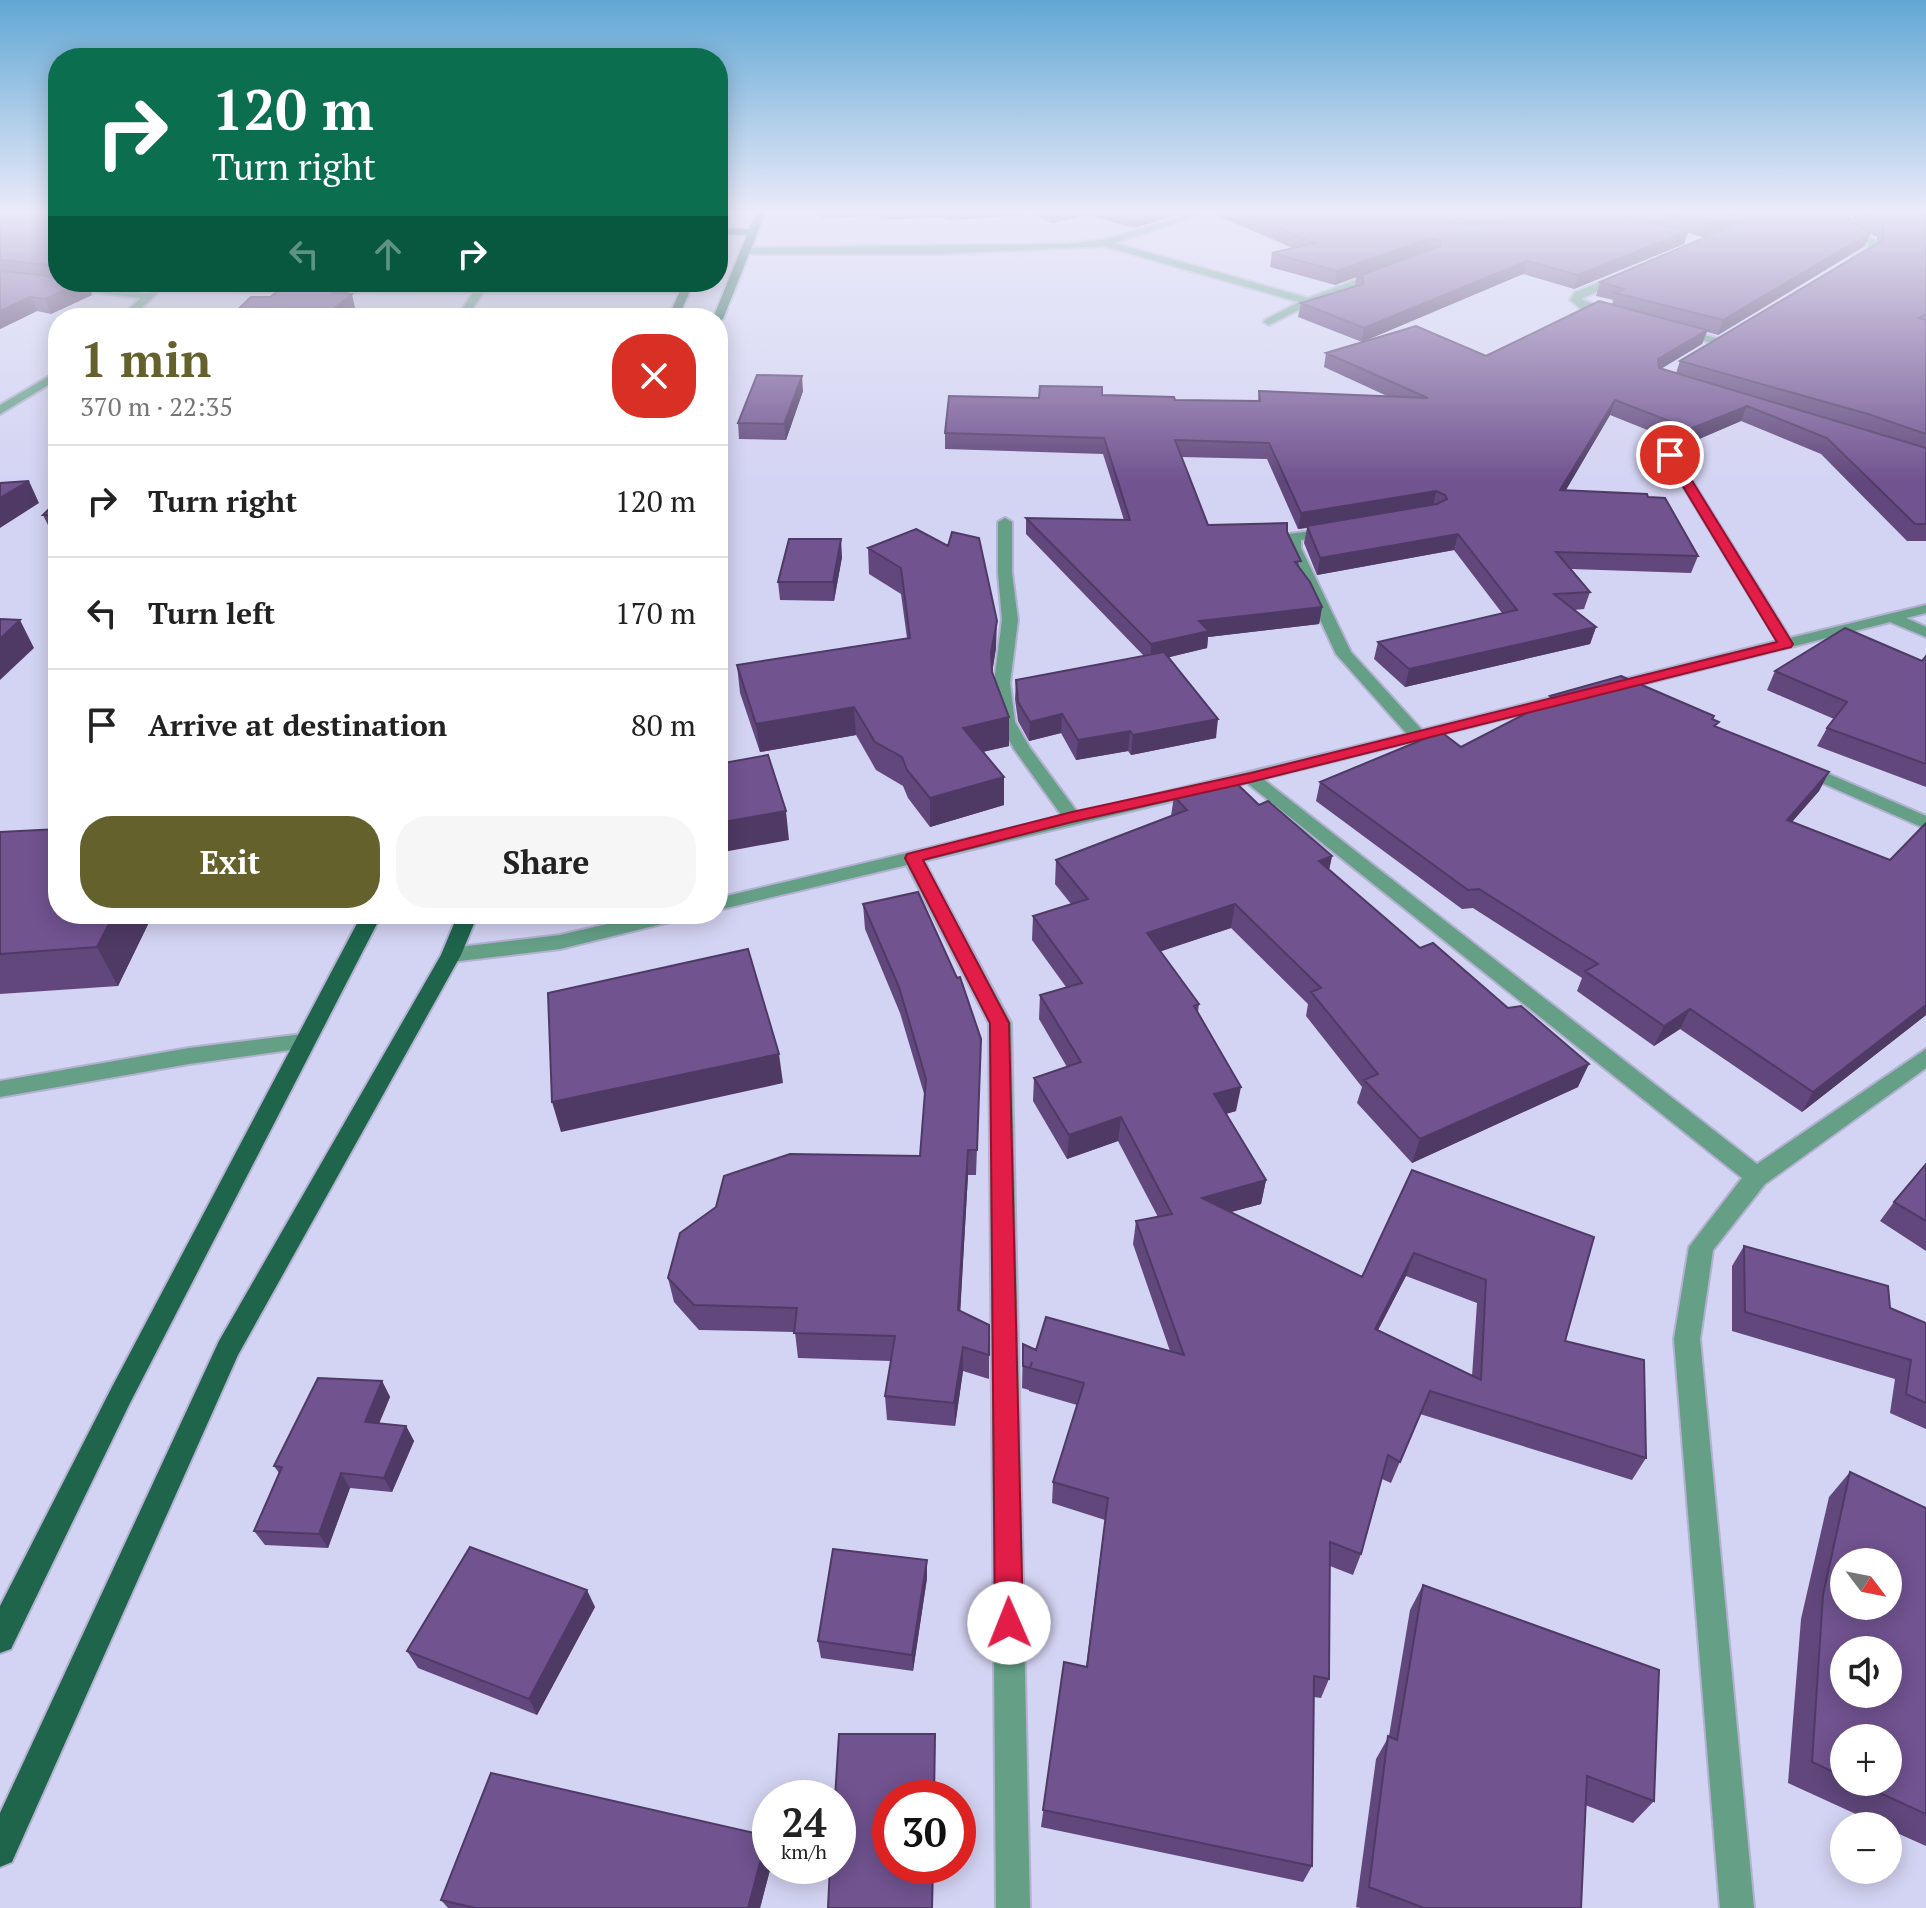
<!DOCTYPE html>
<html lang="en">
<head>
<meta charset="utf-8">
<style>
	:root { --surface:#fff; --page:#f6f6f6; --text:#222; --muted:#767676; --line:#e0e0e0; --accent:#64612d }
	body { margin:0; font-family:"PT Serif",serif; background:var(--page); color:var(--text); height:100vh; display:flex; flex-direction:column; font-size:30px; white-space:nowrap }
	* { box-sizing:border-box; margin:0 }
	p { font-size:26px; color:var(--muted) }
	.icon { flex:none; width:44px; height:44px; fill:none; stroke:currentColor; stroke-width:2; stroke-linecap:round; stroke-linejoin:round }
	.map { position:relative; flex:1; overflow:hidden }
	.side { position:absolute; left:48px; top:308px; width:680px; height:616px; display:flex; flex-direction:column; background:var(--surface); border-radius:32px; box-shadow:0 4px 20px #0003 }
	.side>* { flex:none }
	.banner { position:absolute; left:48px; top:48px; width:680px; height:244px; border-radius:32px; box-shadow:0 4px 20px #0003; background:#0b6e4f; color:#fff; overflow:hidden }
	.needle { width:52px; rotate:122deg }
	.fabs { position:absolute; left:1830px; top:1548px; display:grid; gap:16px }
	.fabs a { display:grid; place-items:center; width:72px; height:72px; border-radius:50%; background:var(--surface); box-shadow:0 4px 20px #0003; font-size:40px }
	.speed { position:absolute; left:752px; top:1780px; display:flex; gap:16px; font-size:40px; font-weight:700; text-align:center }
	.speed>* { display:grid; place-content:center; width:104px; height:104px; border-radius:50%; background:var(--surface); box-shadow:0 4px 20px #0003; line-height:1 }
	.speed small { font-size:20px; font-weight:400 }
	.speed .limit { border:12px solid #d22; background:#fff; color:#111 }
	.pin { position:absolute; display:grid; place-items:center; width:68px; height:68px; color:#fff; margin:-34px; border:4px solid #fff; border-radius:50%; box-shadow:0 2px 8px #0007 }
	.me { position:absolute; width:88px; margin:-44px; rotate:359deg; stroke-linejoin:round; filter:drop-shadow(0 0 6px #0008) }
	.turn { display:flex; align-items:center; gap:28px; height:168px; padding:0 32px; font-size:36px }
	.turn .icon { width:104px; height:104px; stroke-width:2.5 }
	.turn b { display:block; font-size:56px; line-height:68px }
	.lanes { display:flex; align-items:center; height:76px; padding:0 32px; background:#0003; justify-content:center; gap:40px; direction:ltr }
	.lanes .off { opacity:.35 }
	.round { display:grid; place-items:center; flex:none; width:84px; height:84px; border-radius:32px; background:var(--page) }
	.headline { display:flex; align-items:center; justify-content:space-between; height:136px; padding:0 32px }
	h1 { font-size:48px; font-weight:700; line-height:60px; color:var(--accent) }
	.cta { display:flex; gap:16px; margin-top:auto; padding:16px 32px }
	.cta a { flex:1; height:92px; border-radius:32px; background:var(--accent); color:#fff; font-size:32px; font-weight:700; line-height:92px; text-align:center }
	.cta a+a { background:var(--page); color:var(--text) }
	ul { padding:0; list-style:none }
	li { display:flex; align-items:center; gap:24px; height:112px; padding:0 32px; border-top:2px solid var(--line) }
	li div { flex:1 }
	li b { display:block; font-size:30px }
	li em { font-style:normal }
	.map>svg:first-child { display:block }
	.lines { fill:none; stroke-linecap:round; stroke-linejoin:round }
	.minor-casing { stroke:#b2b1d1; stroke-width:4 }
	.major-casing { stroke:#b2b1d1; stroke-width:4 }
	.minor { fill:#649f86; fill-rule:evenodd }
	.major { fill:#1e654c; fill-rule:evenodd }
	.wall { fill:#61477c; fill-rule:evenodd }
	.shaded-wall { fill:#4f3a65 }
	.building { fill:#715390; stroke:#4f3a65; stroke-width:2; fill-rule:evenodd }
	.route { fill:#e11d48; stroke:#92132f; stroke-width:2 }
</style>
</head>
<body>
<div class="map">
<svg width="1926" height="1908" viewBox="0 0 1926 1908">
	<rect width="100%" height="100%" fill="#d3d3f3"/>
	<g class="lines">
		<defs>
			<path id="minor" d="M1189,214H1202L1114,243L1308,298L1374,273L1383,275L1312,303L1269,325L1264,322L1265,320L1299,302L1104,246L934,254H744L739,251L744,248L1068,244L1103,240Z
				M1820,214L1852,218C1853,233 1862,234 1876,240L1878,249L1858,262H1852V258L1868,248V243L1850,236L1842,225L1844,221Z
				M1621,274L1630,276L1581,299L1616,312V316L1580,308L1570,300L1575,292Z
				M64,283L147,293L157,286L685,287L690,290L685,293H483L466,318H456L473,293L159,292L130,318H119L141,298L60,288V284Z
				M1677,328L1720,339L1721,341L1716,344L1673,333L1672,331Z
				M58,371V379L0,414V405Z
				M1670,451L1676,455L1790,638L1926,605V613L1906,618L1926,627V637L1890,622L1608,693L1602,691V685L1777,641L1664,455Z
				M1005,518L1012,522V573L1018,620L1010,683L1015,722L1030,748L1078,813L1407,734L1336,654L1287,548L1289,534L1335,528V534L1301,540V548L1351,652L1422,730L1569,693L1577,698L1575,701L1263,779L1757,1164L1926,1049V1068L1765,1184L1713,1250L1700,1339L1754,1908H1720L1674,1339L1689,1247L1742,1178L1247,783L924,861L1011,1023L1030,1908H996L989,1023L907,865L718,910V898L1062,816L1014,749L999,722L994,683L1002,620L998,573V522Z
				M1801,762L1926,816V829L1795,771L1792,767Z
				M651,914H688L678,920L560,949L451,962L441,955L451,948L560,935Z
				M303,1034L311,1037L314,1042L311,1047L189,1064L0,1097V1081L189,1048Z"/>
			<path id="major" d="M756,214H765L723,319L718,322V318H713L747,235L718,234V228L749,229Z
				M684,282H694L678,318H668Z
				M362,914H382L130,1403L11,1649L0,1653V1606L112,1387Z
				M458,914H478L461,955L238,1355L12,1862L0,1867V1813L219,1341L441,955Z"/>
		</defs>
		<!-- minor casing -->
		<use href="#minor" class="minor-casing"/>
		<!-- major casing -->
		<use href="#major" class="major-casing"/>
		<!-- minor -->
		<use href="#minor" class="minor"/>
		<!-- major -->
		<use href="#major" class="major"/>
	</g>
	<!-- wall -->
	<path class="wall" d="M0,214H58V282H123L114,286L88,283L92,295L51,314L37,311L0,329Z
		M820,214H1181L1133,228L1088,215L1052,223L1033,214L951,220L940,217L881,220L879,216L820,218Z
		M1213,214H1759L1703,237L1688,233L1684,244L1574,289L1523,274L1362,342L1486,356L1612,304L1613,300L1596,296L1600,282L1760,214H1926V541H1907L1821,454L1741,421L1685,445L1610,415L1565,491L1648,497L1698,556L1691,573L1571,569L1590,592L1584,609L1574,610L1596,627L1590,644L1405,687L1374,659L1378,642L1502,613L1454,550L1317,575L1304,543L1307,528L1298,529L1267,459L1181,457L1208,525L1287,532L1300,568L1322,607L1319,624L1208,637L1207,648L1168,657L1216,738L1131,755L1128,751L1076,760L1061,733L1029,741L1018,721L1015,699L1016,680L1144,656L1026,534V518L1124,520L1103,454L945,449V433L1039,398L1102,395L1175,400L1258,401L1259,391L1387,396L1324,367L1326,353L1362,342L1298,317L1301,303L1355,286L1356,277L1335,285L1270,267L1272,253L1293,248ZM1847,215H1852L1856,225L1850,221ZM1870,233L1877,237V244L1680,361L1676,373L1661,369L1702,344L1707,332L1718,335L1865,246Z
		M290,282H365L363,283H346L349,294L355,308L344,318H229L270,297Z
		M803,391L786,440L739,439L738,423Z
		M58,500V531H51L43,515Z
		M916,529L996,648L992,672L1009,717V746L983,752L1004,805L930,827L908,798L903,786L876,770L856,735L760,752L740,693L737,665L907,638L901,594L869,574L868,548Z
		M842,557L834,601L780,600L778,582Z
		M1926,656V787L1817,746L1827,728L1834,719L1767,690L1775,671L1922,661Z
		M1550,696L1712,719L1717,727L1829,772L1819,791L1792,822L1890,860L1926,823V1015L1802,1112L1680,1029L1654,1046L1577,991L1582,978L1473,908L1462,909L1316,801L1320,782L1461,747L1548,702Z
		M1174,796L1259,805L1332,856L1329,869L1578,1087L1412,1163L1357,1103L1362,1087L1306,1016L1308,1004L1231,928L1160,951L1199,1004L1198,1012L1236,1111L1226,1114L1266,1180L1261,1204L1231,1212L1362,1277L1412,1170L1565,1341L1646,1458L1632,1480L1420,1414L1391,1483L1382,1479L1361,1554L1353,1575L1330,1566L1329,1679L1321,1698L1314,1697L1312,1866L1303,1882L1041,1827L1064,1662L1086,1667L1105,1520L1052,1503L1053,1482L1077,1405L1029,1391V1389V1390L1022,1388L1023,1344L1036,1350L1170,1351L1133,1244L1136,1221L1158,1217L1118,1141L1067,1159L1033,1101L1034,1078L1067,1067L1039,1019L1040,995L1066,987L1032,940L1033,916L1071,904L1055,884L1056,860L1171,816ZM1406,1276L1477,1303L1472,1376L1378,1330Z
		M0,832L153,914L118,986L0,994Z
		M863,904L981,1039L976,1175H968L960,1311L989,1355V1379L963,1371L955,1426L887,1420L885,1396L891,1361L798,1358L795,1332L699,1330L674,1302L668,1278L920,1156L925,1097L900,1013L865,929Z
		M1926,1164V1251L1880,1221L1894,1202Z
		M1744,1246L1926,1323V1429L1890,1413L1895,1379L1732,1331V1266Z
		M382,1381L390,1397L379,1424L406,1426L414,1441L392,1492L350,1488L328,1548L265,1545L254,1531L279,1473L274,1466Z
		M1850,1472L1926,1508V1846L1888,1829V1826H1882L1788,1783L1801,1619L1829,1497ZM1844,1738L1888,1782H1844Z
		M927,1560V1578L913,1671L821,1658L818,1641Z
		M1423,1585L1654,1801L1633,1823L1585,1805L1581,1908H1360L1356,1907L1376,1759L1389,1736L1410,1610Z
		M595,1607L537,1715L418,1668L407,1651Z
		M767,1836L770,1845L771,1866L760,1908H448L441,1900Z"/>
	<!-- shaded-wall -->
	<path class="shaded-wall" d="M951,214H1033L951,220Z
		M1052,214H1088V215L1052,223Z
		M1138,214H1181L1133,228L1134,215Z
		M1473,214H1533L1503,222L1470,226Z
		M1622,214H1642L1640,221L1619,223Z
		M1732,214H1759L1703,237L1707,224Z
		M1688,231L1684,244L1574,289L1578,275Z
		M1870,233L1865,246L1718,335L1723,320Z
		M1430,238L1427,251L1335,285L1337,271Z
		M1527,261L1523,274L1362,342L1364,328Z
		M84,282H87L92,295L51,314L45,299Z
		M112,282H123L114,286Z
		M345,282L349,296L352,294L355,308L344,318H322L332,293Z
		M30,297L37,311L0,329V311Z
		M1707,330L1702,344L1653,373L1658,359Z
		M802,376L803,391L786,440L784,424Z
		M1615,400L1610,415L1556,507L1560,490Z
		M1747,406L1741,421L1685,445L1690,429Z
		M29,481L39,503L0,528V498Z
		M1436,491L1433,507L1298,529L1301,513Z
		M1458,534L1454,550L1317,575L1320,558Z
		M841,539L842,557L834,601L833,582Z
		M1322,607L1319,624L1208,637L1207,648L1150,662L1151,644L1199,621Z
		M20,620L34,648L0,680V639Z
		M997,621L996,648L991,680V652Z
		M1596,627L1590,644L1405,687L1409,669Z
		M854,707L856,735L760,752L756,724Z
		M1062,714L1061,733L1029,741L1030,722Z
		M1009,717V746L963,756V728Z
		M1218,719L1216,738L1131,755L1133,735Z
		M1130,731L1128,751L1076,760L1078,740Z
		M1829,772L1819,791L1777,839L1787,820Z
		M1004,777V805L930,827V798Z
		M786,811L789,840L718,853V823Z
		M1332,856L1327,880L1319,861Z
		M1235,904L1231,928L1144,957L1147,933Z
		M114,914H153L118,986L97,947Z
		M1926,1005V1015L1802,1112L1813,1092Z
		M1690,1009L1680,1029L1654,1046L1664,1026Z
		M779,1054L783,1083L561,1132L552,1102Z
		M1589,1064L1578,1087L1412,1163L1420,1139Z
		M1241,1087L1236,1111L1210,1118L1214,1094Z
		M1121,1117L1118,1141L1067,1159L1069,1135Z
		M968,1150V1175L959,1334L958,1310Z
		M1266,1180L1261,1204L1197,1221L1202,1198Z
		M1414,1253L1406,1276L1367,1351L1375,1329Z
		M963,1347V1371L955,1426L954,1403Z
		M382,1381L390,1397L373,1437L365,1422Z
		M406,1426L414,1441L392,1492L384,1478Z
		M341,1473L350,1488L328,1548L319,1534Z
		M927,1560V1578L913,1671L912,1655Z
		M587,1590L595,1607L537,1715L529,1699Z
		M767,1836L770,1845L771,1866L760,1908H748Z"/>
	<!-- building -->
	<path class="building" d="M0,214H58V266L0,260Z
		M1245,214H1415L1436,220L1472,225L1509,221L1533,214H1587L1622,222L1643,220L1688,231L1578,275L1527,261L1364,328L1301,303L1363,284V278L1356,277L1440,246L1441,241L1430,238L1337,271L1272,253L1314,243Z
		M1665,214H1732L1707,224Z
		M1760,214H1847L1850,221L1870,233L1723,320L1615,293L1624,289L1600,282Z
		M1863,214H1926V314L1919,318L1926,320V434L1868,414L1680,361L1883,240V224Z
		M0,271L58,277V282H84L45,299L30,297L0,311Z
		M290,282H345L332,293L352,294L322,318H229L251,297H270Z
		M1599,301L1707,330L1658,359L1659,368L1926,448V524H1915L1827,438L1747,406L1690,429L1615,400L1560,490L1647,494L1648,497L1665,498L1698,556L1556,552L1590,592L1554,594L1596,627L1409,669L1378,642L1517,610L1458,534L1320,558L1307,526L1437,504L1447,499L1445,495L1436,491L1301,513L1269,443L1175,440L1208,525L1287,523V532L1301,561L1295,562L1310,582L1322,607L1199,621L1209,631L1151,644L1026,518L1130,520L1104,438L945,433L949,396L1039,398L1040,386L1102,387V395L1174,397L1175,400L1260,401L1259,391L1428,398L1326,353L1416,326L1486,356Z
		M757,375L802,376L784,424L738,423Z
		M29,481L0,498V483Z
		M58,500V515H43Z
		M916,529L948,546L952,532L979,538L997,621L991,652L992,672L1009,717L963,728L1004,777L930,798L907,770L902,757L875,742L854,707L756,724L737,665L910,638L901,568L868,548Z
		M789,539H841L833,582H778Z
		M0,619L20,620L0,639Z
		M1845,628L1922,661L1926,656V764L1827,728L1847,702L1775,671Z
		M1164,652L1218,719L1133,735L1130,731L1078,740L1062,714L1030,722L1018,702L1016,680Z
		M1621,676L1714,716L1712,719L1719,722L1714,726L1829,772L1787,820L1890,860L1926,823V1005L1813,1092L1690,1009L1664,1026L1585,971L1598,964L1479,889L1468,890L1320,782L1441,732L1461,747L1554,699L1550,696Z
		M768,755L786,811L718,823V764Z
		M1231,778L1259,805L1268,801L1332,856L1319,861L1420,948L1433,943L1508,1008L1521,1006L1589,1064L1420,1139L1364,1080L1378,1074L1311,992L1321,988L1235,904L1147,933L1199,1004L1194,1006L1241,1087L1214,1094L1266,1180L1202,1198L1362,1277L1412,1170L1594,1237L1565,1341L1644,1360L1646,1458L1430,1391L1400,1462L1388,1455L1361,1554L1330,1542L1329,1679L1314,1676L1312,1866L1043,1810L1064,1662L1087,1667L1108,1498L1053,1482L1084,1383L1030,1368L1032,1362L1030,1368L1023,1366V1344L1036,1350L1046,1317L1184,1355L1136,1221L1172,1214L1121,1117L1069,1135L1034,1078L1081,1062L1040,995L1082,983L1033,916L1088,899L1056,860L1187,810L1174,796ZM1414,1253L1486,1280L1481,1380L1375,1329Z
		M58,829V914H114L97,947L0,954V832Z
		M918,892L957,978L960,977L981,1039L977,1150H968L958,1310L989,1325V1355L963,1347L954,1403L885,1396L895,1336L794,1333L797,1308L694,1305L668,1278L680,1233L716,1207L724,1176L790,1154L920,1156L926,1079L899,987L863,904Z
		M748,949L779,1054L552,1102L548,993Z
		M1926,1164V1221L1894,1202Z
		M1744,1246L1888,1286L1890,1308L1926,1323V1403L1906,1394L1911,1360L1745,1312Z
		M318,1378L382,1381L365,1422L406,1426L384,1478L341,1473L319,1534L254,1531L282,1467L274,1466Z
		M1850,1472L1926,1508V1814L1856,1782H1888V1738H1844V1777L1812,1762L1823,1595ZM1844,1562H1888V1606H1844ZM1844,1650H1888V1694H1844Z
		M470,1547L587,1590L529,1699L407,1651Z
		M833,1549L927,1560L912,1655L818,1641Z
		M1423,1585L1659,1670L1654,1801L1587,1776L1581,1908H1424L1369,1887L1388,1736L1397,1740Z
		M839,1734H935L934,1798H890V1866H933L932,1908H828L830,1866H838V1798H835Z
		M491,1773L767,1836L748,1908H475L441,1900Z"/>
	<!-- sky -->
	<linearGradient id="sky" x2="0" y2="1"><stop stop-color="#61a7d4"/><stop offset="0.44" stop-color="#ebebfa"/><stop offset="1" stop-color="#ebebfa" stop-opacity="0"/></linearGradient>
	<rect width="1926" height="481" fill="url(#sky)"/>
	<!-- route -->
	<path class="route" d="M1670,452L1676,455L1793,644L1791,647L1251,782L1072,822L923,860L1009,1023L1023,1623L1019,1633L1009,1637L999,1633L995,1623L990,1023L905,858L907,854L1072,812L1251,773L1777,642L1664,455Z"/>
</svg>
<div class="fabs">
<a><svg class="needle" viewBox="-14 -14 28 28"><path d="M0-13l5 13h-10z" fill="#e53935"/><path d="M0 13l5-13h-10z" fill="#767676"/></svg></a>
<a><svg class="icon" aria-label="sound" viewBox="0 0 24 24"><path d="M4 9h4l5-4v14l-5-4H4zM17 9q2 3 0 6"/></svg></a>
<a>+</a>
<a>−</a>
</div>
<div class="speed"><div>24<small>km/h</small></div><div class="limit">30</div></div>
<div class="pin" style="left:1670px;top:455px;background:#d93025"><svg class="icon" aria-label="arrive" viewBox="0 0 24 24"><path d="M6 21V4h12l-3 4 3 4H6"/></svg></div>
<svg class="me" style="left:1009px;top:1623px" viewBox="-20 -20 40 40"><circle r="19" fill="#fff"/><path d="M0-13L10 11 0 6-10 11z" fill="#e11d48"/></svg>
<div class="banner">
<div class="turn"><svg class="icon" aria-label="right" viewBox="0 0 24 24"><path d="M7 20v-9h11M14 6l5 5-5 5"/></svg><div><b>120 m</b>Turn right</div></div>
<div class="lanes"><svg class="icon off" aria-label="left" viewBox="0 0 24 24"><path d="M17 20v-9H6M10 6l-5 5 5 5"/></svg><svg class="icon off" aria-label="ahead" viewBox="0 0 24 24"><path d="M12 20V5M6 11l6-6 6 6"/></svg><svg class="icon" aria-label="right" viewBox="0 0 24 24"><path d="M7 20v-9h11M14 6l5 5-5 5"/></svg></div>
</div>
<section class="side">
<div class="headline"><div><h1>1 min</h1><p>370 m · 22:35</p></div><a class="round" style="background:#d93025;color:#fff"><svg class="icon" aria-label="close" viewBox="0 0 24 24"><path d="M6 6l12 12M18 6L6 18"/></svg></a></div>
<ul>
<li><svg class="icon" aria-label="right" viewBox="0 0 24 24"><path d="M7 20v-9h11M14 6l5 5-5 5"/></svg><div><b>Turn right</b></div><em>120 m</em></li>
<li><svg class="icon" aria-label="left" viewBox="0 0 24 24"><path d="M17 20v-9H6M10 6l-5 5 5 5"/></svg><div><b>Turn left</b></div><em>170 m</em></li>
<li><svg class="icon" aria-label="arrive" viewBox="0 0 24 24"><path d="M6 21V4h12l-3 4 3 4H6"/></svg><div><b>Arrive at destination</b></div><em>80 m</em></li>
</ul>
<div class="cta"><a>Exit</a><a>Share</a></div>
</section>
</div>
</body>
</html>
